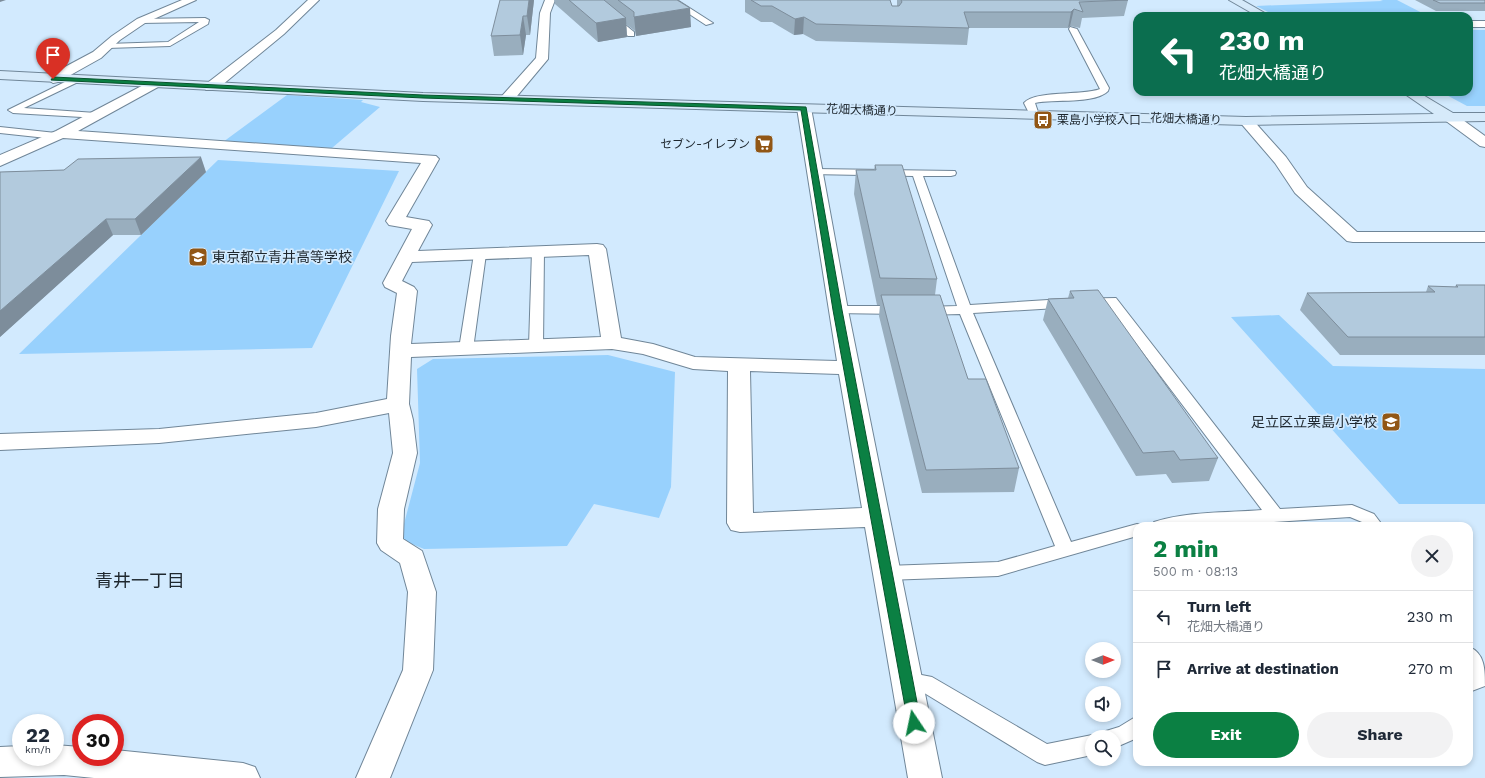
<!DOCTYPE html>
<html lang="en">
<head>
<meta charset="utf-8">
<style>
	:root { --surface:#fff; --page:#f2f2f3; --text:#1f2937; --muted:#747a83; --line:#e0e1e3; --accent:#0b8043 }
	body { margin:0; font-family:"Work Sans","Noto Sans JP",sans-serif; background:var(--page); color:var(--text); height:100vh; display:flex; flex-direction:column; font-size:15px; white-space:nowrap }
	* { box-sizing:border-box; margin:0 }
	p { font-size:13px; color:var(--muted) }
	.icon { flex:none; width:22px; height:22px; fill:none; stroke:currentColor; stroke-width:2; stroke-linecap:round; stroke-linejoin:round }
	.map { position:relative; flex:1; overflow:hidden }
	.drawer { position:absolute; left:1133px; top:522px; width:340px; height:244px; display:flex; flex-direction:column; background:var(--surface); border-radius:12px; box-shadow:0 2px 6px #0003 }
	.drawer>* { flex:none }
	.hud { position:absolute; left:1133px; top:12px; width:340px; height:84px; border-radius:12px; box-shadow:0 2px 6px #0003; background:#0b6e4f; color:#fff; overflow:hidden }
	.needle { width:26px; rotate:90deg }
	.buttons { position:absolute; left:1085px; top:642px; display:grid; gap:8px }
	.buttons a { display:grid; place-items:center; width:36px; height:36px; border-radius:50%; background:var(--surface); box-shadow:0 2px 6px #0003; font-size:20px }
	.speed { position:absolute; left:12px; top:714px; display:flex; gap:8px; font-size:20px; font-weight:700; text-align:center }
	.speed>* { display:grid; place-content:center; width:52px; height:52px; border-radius:50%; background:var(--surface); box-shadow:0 2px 6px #0003; line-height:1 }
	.speed small { font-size:10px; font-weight:400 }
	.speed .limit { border:6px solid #d22; background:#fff; color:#111 }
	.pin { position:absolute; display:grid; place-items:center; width:34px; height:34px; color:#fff; margin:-41px -17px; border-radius:50% 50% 50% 0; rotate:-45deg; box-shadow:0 0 4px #0007 }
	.pin .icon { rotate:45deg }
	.me { position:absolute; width:44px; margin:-22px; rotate:349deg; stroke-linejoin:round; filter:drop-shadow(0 0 3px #0008) }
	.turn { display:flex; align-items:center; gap:14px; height:84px; padding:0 20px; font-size:18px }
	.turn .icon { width:52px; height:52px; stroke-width:2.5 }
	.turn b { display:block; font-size:28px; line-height:34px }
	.round { display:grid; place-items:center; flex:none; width:42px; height:42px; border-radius:21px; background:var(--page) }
	.headline { display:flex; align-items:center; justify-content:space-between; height:68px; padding:0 20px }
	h1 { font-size:24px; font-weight:700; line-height:30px; color:var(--accent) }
	.primary-button { display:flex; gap:8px; margin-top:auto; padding:8px 20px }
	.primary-button a { flex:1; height:46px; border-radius:24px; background:var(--accent); color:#fff; font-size:16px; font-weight:700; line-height:46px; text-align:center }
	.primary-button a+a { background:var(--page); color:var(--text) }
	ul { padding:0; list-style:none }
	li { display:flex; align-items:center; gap:12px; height:52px; padding:0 20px; border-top:1px solid var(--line) }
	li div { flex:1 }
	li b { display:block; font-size:15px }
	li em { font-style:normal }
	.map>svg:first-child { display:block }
	.green { fill:#98d1fd }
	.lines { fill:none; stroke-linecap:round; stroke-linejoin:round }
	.lane-casing { stroke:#708698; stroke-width:2 }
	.street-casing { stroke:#708698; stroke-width:2 }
	.secondary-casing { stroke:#708698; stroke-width:2 }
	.lane { fill:#fff; fill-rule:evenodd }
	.street { fill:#fff; fill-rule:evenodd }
	.secondary { fill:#d6eafa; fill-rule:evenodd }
	.wall { fill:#99aebe }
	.shaded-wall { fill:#7d8d9b }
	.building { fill:#b2cadd; stroke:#7d8d9b }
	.route { fill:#0b8043; stroke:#07532c }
	.labels { text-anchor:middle; stroke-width:3.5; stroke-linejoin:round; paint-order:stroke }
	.far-street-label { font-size:12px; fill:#1e272e; stroke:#d2eafe }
	.far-poi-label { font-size:12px; fill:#1e272e; stroke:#d2eafe; text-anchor:start }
	.poi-label { font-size:14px; fill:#1e272e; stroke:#d2eafe; text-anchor:start }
	.near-neighbourhood-label { font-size:18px; fill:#1e272e; stroke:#d2eafe }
</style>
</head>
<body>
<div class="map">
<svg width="1485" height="778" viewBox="0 0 1485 778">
	<rect width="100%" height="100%" fill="#d2eafe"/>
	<!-- green -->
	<path class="green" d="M1380,0H1397L1428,16H1276L1256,6L1383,1Z
		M1469,30H1485V106H1467L1441,92H1469Z
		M287,95L363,100L361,102L380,107L332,148L223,142Z
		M218,160L399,171L312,348L19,354Z
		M1279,315L1333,366L1485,369V504H1399L1231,317Z
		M608,355L675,372L671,487L659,518L594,504L567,546L424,549L400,539L420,463L417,369L433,359Z"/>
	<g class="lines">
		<defs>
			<path id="lane" d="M587,0H595L634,32V36H628Z
				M668,0H677L713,23L706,25Z
				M205,18L209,20L208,24L170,46L107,48L103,46L107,44L168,42L199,22L141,23L137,21L138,19Z
				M1070,27L1077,29L1109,88L1108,91C1096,104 1053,99 1035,103L1039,115L1037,117H1031L1024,103C1035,90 1082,96 1100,89L1069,29Z
				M75,77L79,80L78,82L24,108L96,113L101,116L99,118L13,113L8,110Z
				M0,127L56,133L61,136L56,139L0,133Z
				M815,169L955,171L956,173L955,175L951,176H923L970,305L1064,299L1116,298L1280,509L1352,505L1374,514L1383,526H1364L1362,522L1350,517L1211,526H1151L1154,522C1188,511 1226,513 1262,510L1107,305L973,313L1071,542L1137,524L1144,526H1137V536L998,576L886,580L879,578L877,573L879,568L886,566L998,562L1055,546L960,314L925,315L920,314L918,311L920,308L925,307L957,306L913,176L811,174L810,172L811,170Z
				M538,247L544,251L543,346L541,349H531L529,346L532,251Z
				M480,250L486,254L473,349L471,352H461L459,349L474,254Z
				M838,306H901L906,307L908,310L906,313L901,314L833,313L831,310L833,307Z
				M1469,647C1485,653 1485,670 1485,686L1469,692V674L1471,673L1469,671Z
				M906,672L932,677L1047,744L1092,735L1097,737H1092V755L1045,765L1037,762L921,691L899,687L896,681L899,675Z
				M1137,716V738L1114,748V737H1103L1106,731L1119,727Z"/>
			<path id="street" d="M182,0H196L145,23L120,40L101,58L58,82L53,83L47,79L48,76L93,52L112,36L137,19Z
				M308,0H319L284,34L216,90H206L204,87L206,84L276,30Z
				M545,0H555L550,13L548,59L512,102H502L500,99L502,96L536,58L540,13Z
				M1469,21H1485V27H1469Z
				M153,80L159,84L158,87L78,131L436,156L439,159L406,217L429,221L432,225L418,251L597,244L603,245L606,249L621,338L653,344L695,357L837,361L797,108L799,105H809L811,108L848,310L942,778H908L865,527L740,532L731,530L727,523L728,371L693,369L643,354L612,349L411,357L409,404L413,420L417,453L404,509L403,539L422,551L436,592L433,670L390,778H356L403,670L408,592L400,563L381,550L377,543L378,509L393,453L389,413L316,427L159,443L0,450V434L159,429L316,413L387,399L391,336L397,293L385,287L383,283L412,229L389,225L386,221L421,163L63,138L0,166V155L56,131ZM589,255L601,337L411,344L417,291L414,287L402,281L412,262ZM750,371L839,374L862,508L753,513Z
				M1451,114L1456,115L1485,136V147L1480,146L1446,121L1444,118L1446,115Z
				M1246,117L1251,118L1286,157L1307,187L1357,232H1485V242H1353L1347,241L1295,193L1275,163L1239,121L1241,118Z
				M55,745L81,747V757H115V750L243,763L255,767L260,778H94L64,775L0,777V747L21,746V757H55Z"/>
			<path id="secondary" d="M1229,0H1242L1270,16H1257Z
				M0,71L423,93L1246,117L1434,114L1402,92H1418L1453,113H1485V121L1246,125L423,101L0,79Z"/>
		</defs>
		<!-- lane casing -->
		<use href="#lane" class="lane-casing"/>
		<!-- street casing -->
		<use href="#street" class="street-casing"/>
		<!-- secondary casing -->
		<use href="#secondary" class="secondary-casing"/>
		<!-- lane -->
		<use href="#lane" class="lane"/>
		<!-- street -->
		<use href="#street" class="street"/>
		<!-- secondary -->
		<use href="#secondary" class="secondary"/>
	</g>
	<!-- wall -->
	<path class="wall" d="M534,0L530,35H526L523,55L494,56L491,36Z
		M554,0H677L691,27L636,36L635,31L626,24L627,37L598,42L555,4Z
		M745,0H890L892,6H897V0H1128L1124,16L1082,18L1080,28L1070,26L1068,28H969L967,45L816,41L803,34L794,35L772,22H761L745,12Z
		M1415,0H1485V11H1436Z
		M875,165L937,279L935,295L968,379L1019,468L1014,492L922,493L879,316L880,305H877L854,194L856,170H874Z
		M64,170L206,172L141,235H113L0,337V172Z
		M1456,285H1485V355H1340L1300,310L1307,293L1426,292L1428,286L1455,287Z
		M1070,291L1218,458L1209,481L1172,483L1166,474L1136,476L1043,320L1048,299L1068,298Z"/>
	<!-- shaded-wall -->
	<path class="shaded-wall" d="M0,0H6L0,2Z
		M529,0H534L530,35L527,16Z
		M690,8L691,27L636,36L634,17Z
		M1074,9L1070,26L1068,28L1071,12Z
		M523,16L526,35L523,55L520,35Z
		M804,17L803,34L794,35L795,19Z
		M626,18L627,37L598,42L596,23Z
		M201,157L206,172L141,235L135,219Z
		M106,219L113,235L0,337V311Z"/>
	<!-- building -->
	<path class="building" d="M500,0H529L527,16H523L520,35L491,36Z
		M569,0H604L626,18L596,23Z
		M618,0H677L690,8L634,17V12Z
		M751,0H890L892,6H899L902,2L901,0H1128L1079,2L1083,12L1074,9L1071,12H964L969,28L816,24L804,17L795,19L772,6H761Z
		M1433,0H1485V3H1440Z
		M201,157L135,219H106L0,311V172L64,170L78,159Z
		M875,165H902L937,279L880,278L856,170H876Z
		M1456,285H1485V337H1348L1307,293L1435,292L1428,286L1458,287Z
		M1098,290L1218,458L1180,460L1174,451L1143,453L1048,299L1074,298L1070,291Z
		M881,295H940L968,379H986L1019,468L926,470Z"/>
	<!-- route -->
	<path class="route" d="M53,77L423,95L806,107L842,310L921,723L919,727L914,728L909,727L908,723L833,310L801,110L423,98L51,80Z"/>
	<!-- icons -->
	<defs>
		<symbol id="bus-square" viewBox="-11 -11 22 22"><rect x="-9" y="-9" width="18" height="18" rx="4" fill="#915615" stroke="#d2eafe"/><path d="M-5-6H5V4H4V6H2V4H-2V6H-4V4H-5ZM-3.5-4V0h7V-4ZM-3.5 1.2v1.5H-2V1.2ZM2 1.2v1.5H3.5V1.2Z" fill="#fff"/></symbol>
		<symbol id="supermarket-square" viewBox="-11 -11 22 22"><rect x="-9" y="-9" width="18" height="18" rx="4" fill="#915615" stroke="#d2eafe"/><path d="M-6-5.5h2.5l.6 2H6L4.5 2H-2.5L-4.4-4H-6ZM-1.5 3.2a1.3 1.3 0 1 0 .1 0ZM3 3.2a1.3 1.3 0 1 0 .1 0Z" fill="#fff"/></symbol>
		<symbol id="school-square" viewBox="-11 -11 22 22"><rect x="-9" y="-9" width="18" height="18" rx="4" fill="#915615" stroke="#d2eafe"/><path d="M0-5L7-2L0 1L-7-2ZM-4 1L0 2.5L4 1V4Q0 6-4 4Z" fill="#fff"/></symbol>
	</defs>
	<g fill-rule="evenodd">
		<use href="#bus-square" x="1032" y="109" width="22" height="22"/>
		<use href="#supermarket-square" x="753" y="133" width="22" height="22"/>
		<use href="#school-square" x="187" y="246" width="22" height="22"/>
		<use href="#school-square" x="1380" y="411" width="22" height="22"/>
	</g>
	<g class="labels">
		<!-- far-street labels -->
		<g class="far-street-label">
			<text transform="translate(862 110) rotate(2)" y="4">花畑大橋通り</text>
			<text transform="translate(1186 119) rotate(2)" y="4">花畑大橋通り</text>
		</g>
		<!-- far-poi labels -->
		<g class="far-poi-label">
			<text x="1057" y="124">栗島小学校入口</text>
			<text x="750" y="148" text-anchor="end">セブン-イレブン</text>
		</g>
		<!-- poi labels -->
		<g class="poi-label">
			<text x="212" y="262">東京都立青井高等学校</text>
			<text x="1377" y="427" text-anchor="end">足立区立栗島小学校</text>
		</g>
		<!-- near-neighbourhood labels -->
		<g class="near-neighbourhood-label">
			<text x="140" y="587">青井一丁目</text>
		</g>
	</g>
</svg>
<div class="buttons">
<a><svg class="needle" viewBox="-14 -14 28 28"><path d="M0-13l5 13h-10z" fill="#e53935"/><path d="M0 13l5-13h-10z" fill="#747a83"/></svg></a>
<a><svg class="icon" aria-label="sound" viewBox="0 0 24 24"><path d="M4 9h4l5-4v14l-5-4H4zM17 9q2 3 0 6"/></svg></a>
<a><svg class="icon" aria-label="search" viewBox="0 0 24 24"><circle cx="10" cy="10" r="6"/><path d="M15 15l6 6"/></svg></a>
</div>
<div class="speed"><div>22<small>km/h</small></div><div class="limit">30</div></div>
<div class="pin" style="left:53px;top:79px;background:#d93025"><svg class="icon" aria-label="arrive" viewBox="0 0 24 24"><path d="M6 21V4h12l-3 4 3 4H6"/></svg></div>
<svg class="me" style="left:914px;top:723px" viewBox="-20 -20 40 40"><circle r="19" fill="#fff"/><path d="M0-13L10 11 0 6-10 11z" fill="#0b8043"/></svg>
<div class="hud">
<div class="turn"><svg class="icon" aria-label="left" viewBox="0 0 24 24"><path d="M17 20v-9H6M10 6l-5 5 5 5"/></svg><div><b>230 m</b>花畑大橋通り</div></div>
</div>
<section class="drawer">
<div class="headline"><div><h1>2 min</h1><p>500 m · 08:13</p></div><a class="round"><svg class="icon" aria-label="close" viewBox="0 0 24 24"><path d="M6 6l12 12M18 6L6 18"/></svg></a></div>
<ul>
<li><svg class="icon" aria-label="left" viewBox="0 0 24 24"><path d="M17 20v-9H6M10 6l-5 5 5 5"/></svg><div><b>Turn left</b><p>花畑大橋通り</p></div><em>230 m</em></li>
<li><svg class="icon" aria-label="arrive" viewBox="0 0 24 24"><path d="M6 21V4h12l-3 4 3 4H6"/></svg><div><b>Arrive at destination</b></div><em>270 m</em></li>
</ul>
<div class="primary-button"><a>Exit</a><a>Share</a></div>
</section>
</div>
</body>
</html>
